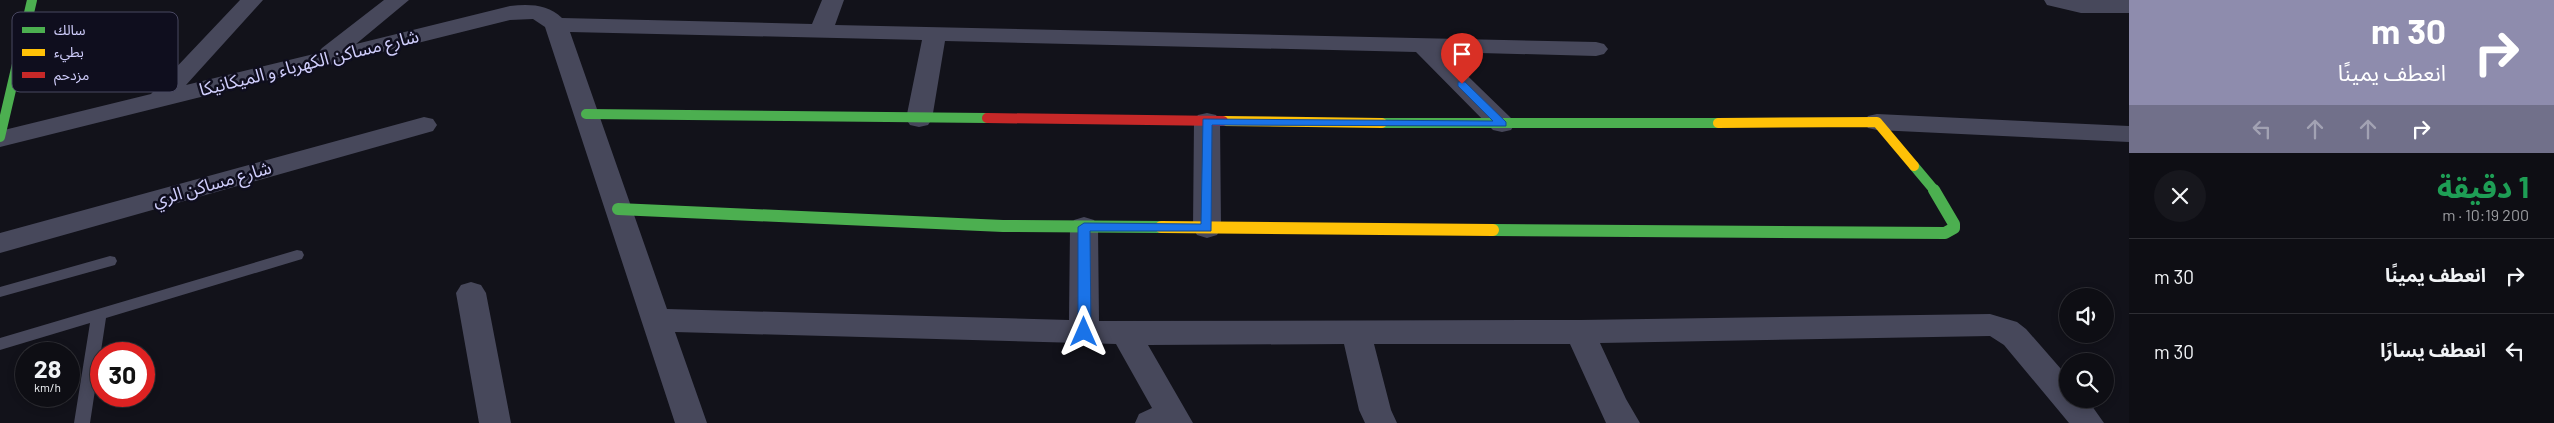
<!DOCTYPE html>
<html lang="ar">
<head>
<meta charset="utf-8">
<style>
	:root { --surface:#0e0e14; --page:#17171d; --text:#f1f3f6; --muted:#9b9ca0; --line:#2e2e34 }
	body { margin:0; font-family:Barlow,"Noto Sans Arabic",sans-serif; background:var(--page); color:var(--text); direction:rtl; height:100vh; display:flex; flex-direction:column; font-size:19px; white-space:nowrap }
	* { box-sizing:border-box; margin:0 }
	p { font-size:16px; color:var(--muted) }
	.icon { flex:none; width:28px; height:28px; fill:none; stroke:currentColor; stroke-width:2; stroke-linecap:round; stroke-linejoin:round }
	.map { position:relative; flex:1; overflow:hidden; direction:ltr }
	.details { display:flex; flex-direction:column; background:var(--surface); width:425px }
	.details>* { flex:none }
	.hud { background:#8e8cad; color:#fff; overflow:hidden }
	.tools { position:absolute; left:2059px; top:288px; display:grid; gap:10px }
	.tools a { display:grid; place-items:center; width:55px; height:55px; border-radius:50%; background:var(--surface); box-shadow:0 2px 8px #0003,0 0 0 1px var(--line); font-size:25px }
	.speed { position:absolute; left:15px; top:342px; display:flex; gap:10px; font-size:25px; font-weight:700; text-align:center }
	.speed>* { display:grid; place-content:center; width:65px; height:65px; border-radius:50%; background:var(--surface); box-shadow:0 2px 8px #0003,0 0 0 1px var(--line); line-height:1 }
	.speed small { font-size:12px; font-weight:400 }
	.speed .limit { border:8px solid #d22; background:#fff; color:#111 }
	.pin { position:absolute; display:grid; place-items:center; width:42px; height:42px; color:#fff; margin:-51px -21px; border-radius:50% 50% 50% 0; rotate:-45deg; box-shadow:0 0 5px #0007 }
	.pin .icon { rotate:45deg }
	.me { position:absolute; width:55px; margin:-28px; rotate:0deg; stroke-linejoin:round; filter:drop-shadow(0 0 4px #0008) }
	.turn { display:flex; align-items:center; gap:18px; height:105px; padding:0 25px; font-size:22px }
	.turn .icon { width:65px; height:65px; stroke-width:2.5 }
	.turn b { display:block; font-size:35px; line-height:42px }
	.lanes { display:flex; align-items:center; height:48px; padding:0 25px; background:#0003; justify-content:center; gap:25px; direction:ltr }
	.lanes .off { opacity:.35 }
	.round { display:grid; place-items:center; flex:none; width:52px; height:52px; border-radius:26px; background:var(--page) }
	.headline { display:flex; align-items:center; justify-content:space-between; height:85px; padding:0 25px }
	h1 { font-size:30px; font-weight:700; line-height:38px; color:#1e9e55 }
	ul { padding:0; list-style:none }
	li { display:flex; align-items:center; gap:15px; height:75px; padding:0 25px; border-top:1px solid var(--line) }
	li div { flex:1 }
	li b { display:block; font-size:19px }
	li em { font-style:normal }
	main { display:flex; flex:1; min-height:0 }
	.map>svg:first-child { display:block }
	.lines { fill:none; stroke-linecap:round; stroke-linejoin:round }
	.lane { fill:#47485b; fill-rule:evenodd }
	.street { fill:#47485b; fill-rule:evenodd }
	.fast-far1 { stroke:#4caf50; stroke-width:10 }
	.fast { stroke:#4caf50; stroke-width:12 }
	.slow-far1 { stroke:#ffc107; stroke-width:10 }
	.slow { stroke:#ffc107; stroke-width:12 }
	.jam { stroke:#c62828; stroke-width:10 }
	.route { fill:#1a73e8; stroke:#114b97 }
	.labels { text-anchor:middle; stroke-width:5; stroke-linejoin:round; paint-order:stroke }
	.street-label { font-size:18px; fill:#d0cefc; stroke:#0f0e1e }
	.key { fill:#0f0e1e; stroke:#494861; stroke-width:1 }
	.key-label { font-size:14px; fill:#d0cefc }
</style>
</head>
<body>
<main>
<section class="details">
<div class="hud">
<div class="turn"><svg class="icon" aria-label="right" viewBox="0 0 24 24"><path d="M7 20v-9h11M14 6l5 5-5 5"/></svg><div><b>30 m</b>انعطف يمينًا</div></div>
<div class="lanes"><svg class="icon off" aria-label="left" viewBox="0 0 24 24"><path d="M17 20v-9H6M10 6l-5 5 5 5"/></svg><svg class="icon off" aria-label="ahead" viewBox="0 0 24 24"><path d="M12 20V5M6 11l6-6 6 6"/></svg><svg class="icon off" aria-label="ahead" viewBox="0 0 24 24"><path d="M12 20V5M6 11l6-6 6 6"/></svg><svg class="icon" aria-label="right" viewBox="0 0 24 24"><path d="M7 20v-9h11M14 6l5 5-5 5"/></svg></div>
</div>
<div class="headline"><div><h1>1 دقيقة</h1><p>200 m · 10:19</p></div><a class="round"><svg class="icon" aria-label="close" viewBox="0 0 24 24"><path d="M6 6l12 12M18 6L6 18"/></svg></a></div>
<ul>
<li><svg class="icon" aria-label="right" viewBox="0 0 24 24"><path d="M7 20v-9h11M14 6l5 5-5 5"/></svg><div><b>انعطف يمينًا</b></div><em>30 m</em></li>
<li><svg class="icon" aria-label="left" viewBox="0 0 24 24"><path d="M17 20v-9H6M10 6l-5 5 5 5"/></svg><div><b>انعطف يسارًا</b></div><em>30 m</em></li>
</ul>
</section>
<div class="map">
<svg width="2129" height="423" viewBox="0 0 2129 423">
	<rect width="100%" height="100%" fill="#12121a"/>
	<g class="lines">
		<!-- lane -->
		<path class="lane" d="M297,250L302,251L304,255L302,259L106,318L90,423H74L90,323L0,350V338Z
			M110,256L115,257L117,261L115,265L0,297V287Z"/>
		<!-- street -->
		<path class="street" d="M240,0H263L186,85L318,53L322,48L384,0H409L356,44L510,6C529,4 548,4 562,18L812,24L822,0H844L835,25L1596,42L1604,44L1608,49L1604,54L1596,56L1443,52L1511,118L1515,124L1511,130L1502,132L1493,130L1416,52L945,41L932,119L928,125L919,127L910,125L906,119L922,40L570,32L667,309L1069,320L1070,227L1074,220L1084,217L1094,220L1098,227L1099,321L1580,320L1990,314L2017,322L2026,329L2068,377V399H2087L2104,423H2069L2004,345L1990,336L1600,343L1626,399L1640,423H1606L1570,344H1374L1391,410L1397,423H1365L1359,410L1344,344L1148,345L1193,423H1135L1139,414L1152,408L1116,344L675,332L707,423H675L545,27L533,19L510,20L0,147V131L151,94Z
			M2044,0H2129V13H2081L2047,5Z
			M1207,113L1216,115L1220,121L1221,228L1217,235L1207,238L1197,235L1193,228L1194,121L1198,115Z
			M1877,114L2129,126V142L1877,130L1868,128L1864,122L1868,116Z
			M424,117L433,119L437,125L433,131L0,253V233Z
			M471,282L481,285L486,293L511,423H479L456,293L461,285Z"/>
		<!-- fast-far1 -->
		<path class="fast-far1" d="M586,114L987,118
			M1382,123H1718
			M0,137L32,0
			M1914,166L1935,191"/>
		<!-- fast -->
		<path class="fast" d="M618,209L1003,226L1161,227
			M1493,230L1945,233L1954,228V224L1934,190"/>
		<!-- slow-far1 -->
		<path class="slow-far1" d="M1223,121L1382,123
			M1718,123L1877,122L1914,166"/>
		<!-- slow -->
		<path class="slow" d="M1161,227L1493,230"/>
		<!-- jam -->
		<path class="jam" d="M987,118L1223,121"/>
	</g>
	<!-- route -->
	<path class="route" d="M1458,82H1465L1506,122V126L1212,125L1211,231H1090L1091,332L1089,335H1080L1078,332V227L1084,223L1201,224L1203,119L1493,121L1458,86Z"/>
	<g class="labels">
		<!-- street labels -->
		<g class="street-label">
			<text transform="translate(309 63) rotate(-14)" y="6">شارع مساكن الكهرباء و الميكانيكا</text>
			<text transform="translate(212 184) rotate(-16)" y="6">شارع مساكن الري</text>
		</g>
	</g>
	<!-- legend -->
	<rect x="12" y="12" width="166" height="80" rx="8" class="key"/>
	<rect x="22" y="27" width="23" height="6" fill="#4caf50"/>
	<rect x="22" y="49" width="23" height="7" fill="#ffc107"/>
	<rect x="22" y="72" width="23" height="6" fill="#c62828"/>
	<g class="key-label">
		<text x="54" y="35">سالك</text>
		<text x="54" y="57">بطيء</text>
		<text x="54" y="80">مزدحم</text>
	</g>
</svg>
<div class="tools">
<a><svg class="icon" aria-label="sound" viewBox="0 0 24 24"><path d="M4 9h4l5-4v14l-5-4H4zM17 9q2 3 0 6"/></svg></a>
<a><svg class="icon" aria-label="search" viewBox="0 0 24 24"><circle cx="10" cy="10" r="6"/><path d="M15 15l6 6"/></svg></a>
</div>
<div class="speed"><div>28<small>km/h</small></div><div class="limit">30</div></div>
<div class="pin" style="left:1462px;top:84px;background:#d93025"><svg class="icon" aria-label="arrive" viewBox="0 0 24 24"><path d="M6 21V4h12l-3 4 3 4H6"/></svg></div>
<svg class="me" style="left:1084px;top:332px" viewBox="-20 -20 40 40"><path d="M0-17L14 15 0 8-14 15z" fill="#1a73e8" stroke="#fff" stroke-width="4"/></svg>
</div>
</main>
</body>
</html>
